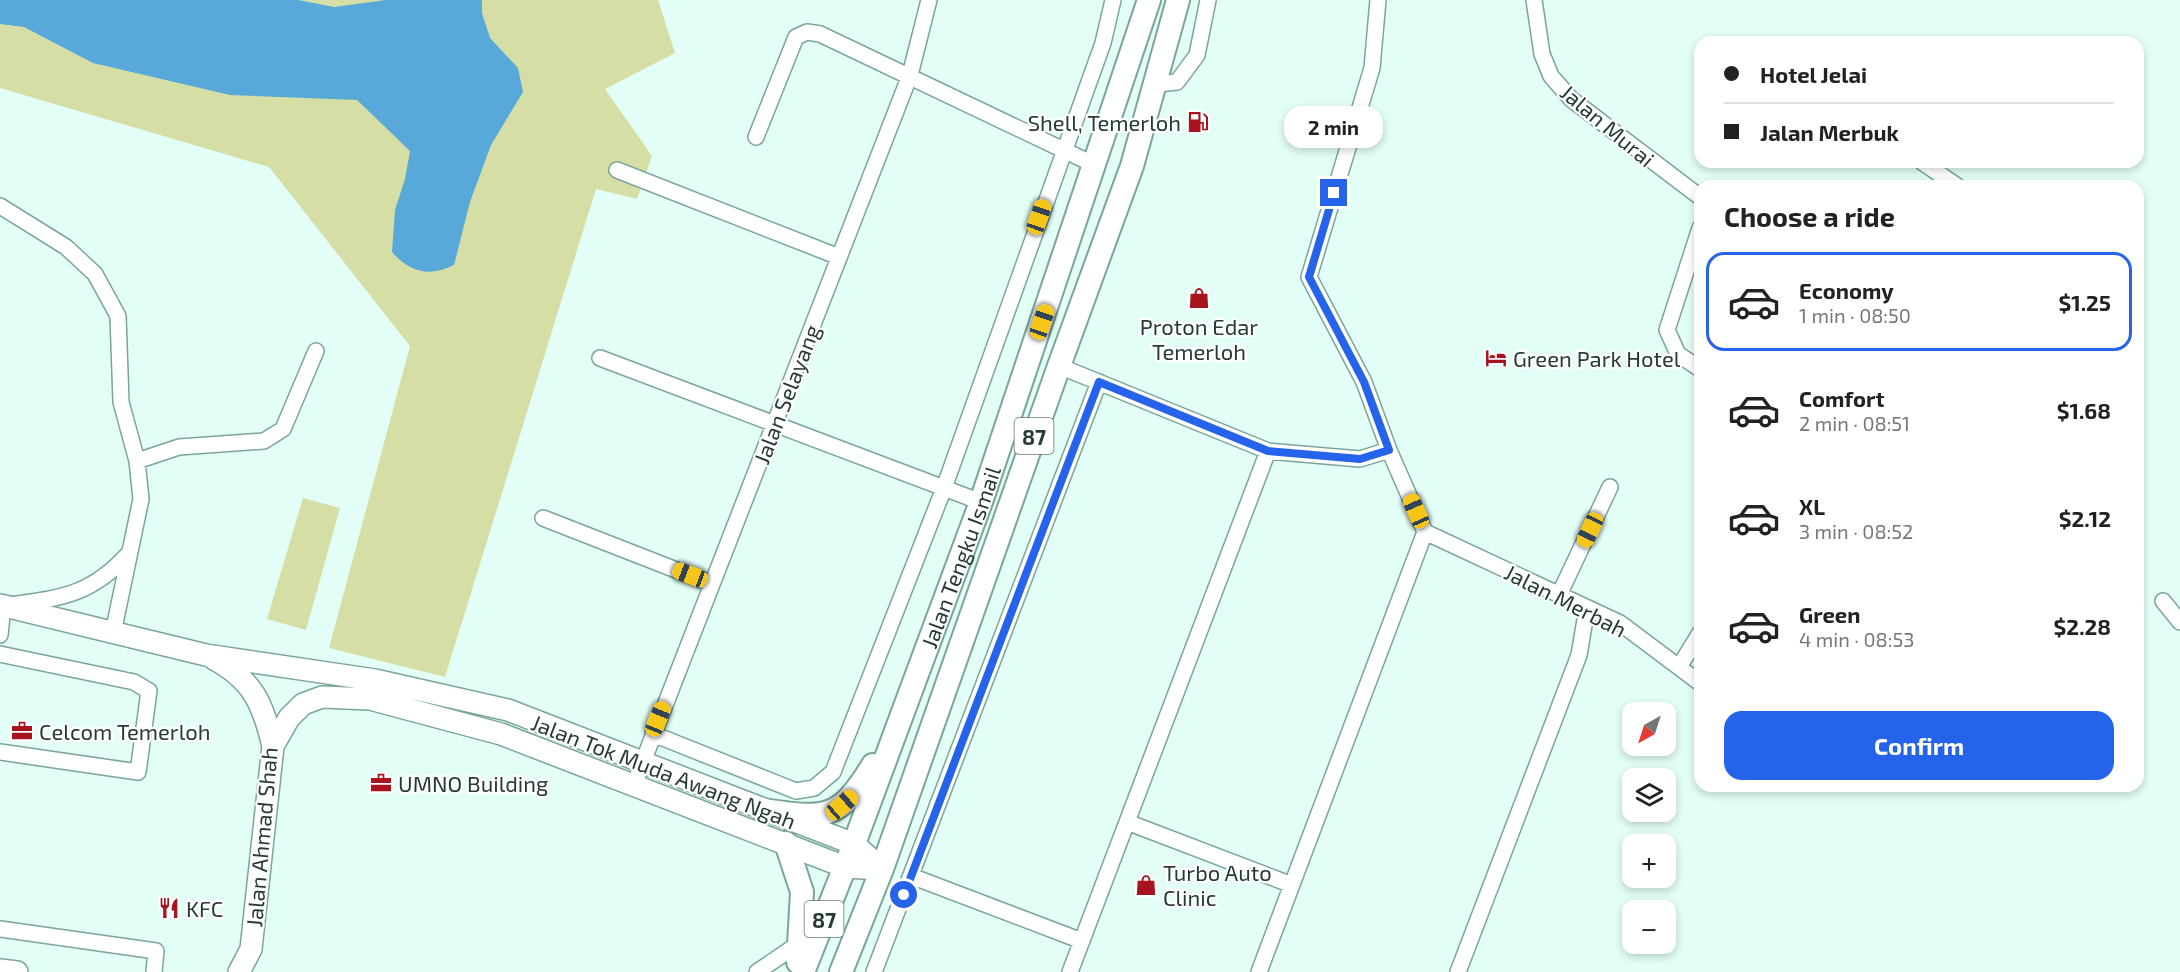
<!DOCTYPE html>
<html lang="en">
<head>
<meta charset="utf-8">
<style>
	body { margin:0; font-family:"Exo 2",sans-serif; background:#f2f2f2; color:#222; height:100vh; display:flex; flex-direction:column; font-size:22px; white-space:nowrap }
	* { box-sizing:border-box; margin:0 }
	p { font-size:20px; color:#767676 }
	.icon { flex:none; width:33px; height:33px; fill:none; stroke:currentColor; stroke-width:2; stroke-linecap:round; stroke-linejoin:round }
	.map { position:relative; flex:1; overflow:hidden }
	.details { position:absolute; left:1694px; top:180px; width:450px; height:612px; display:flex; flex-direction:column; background:#fff; border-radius:18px; box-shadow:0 3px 9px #0003 }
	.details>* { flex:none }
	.guide { position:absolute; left:1694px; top:36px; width:450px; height:132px; border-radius:18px; box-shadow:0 3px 9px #0003; display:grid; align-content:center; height:132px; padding:0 30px; background:#fff }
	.needle { width:39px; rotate:219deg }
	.controls { position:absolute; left:1622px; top:702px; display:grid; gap:12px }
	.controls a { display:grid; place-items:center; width:54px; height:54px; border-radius:12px; background:#fff; box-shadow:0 3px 9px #0003; font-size:30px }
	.end { position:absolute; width:27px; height:27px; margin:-14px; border:8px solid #2563eb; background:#fff; box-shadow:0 0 0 3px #fff }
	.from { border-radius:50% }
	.bubble { position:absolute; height:42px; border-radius:18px; background:#fff; box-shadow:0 3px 9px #0003; font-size:20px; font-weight:700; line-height:42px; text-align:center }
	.car { position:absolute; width:18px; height:36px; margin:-18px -9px; border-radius:8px; box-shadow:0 0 4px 2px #0007; background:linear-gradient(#f5c518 24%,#345 0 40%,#f5c518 0 76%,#345 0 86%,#f5c518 0) }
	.guide b { display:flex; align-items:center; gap:21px; height:57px; font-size:22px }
	.guide b+b { border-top:2px solid #e0e0e0 }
	.guide i { width:15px; height:15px; background:#222 }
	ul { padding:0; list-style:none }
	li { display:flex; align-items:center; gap:18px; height:99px; margin:0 12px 9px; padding:0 18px; border:3px solid transparent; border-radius:18px }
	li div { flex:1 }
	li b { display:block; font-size:22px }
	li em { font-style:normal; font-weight:700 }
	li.on { border-color:#2563eb }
	li>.icon { width:54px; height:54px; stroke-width:1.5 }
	h2 { padding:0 30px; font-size:27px; line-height:72px }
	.action { display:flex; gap:12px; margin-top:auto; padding:12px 30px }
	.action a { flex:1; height:69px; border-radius:18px; background:#2563eb; color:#fff; font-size:24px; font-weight:700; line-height:69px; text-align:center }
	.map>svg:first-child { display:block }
	.green { fill:#d5dfa5 }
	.water { fill:#58a8d9 }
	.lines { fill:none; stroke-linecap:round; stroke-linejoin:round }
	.street-casing { stroke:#7aa59a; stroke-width:18 }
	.secondary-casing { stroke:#7aa59a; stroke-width:24 }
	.primary-casing { stroke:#7aa59a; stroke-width:26 }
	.street { stroke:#fff; stroke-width:15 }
	.secondary { stroke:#fff; stroke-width:21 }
	.primary { stroke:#fff; stroke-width:22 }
	.route { stroke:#2563eb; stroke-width:8 }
	.labels { text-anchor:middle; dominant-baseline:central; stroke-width:4.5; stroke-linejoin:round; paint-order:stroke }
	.shield { fill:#fff; stroke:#687572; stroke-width:1.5 }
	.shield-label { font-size:21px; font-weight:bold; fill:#283a36 }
	.poi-label { font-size:22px; fill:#283a36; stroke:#fff; text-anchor:start }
	.street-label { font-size:22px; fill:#283a36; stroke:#fff }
</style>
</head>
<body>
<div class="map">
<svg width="2180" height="972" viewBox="0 0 2180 972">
	<rect width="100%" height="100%" fill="#e3fef6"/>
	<path class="green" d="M0,0H658L675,53L605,89L652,156L637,199L596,189L445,677L329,648L410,346L269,167L0,88Z
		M303,498L340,508L306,630L267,619Z"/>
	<path class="water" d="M0,0H298L334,7L386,0H482V13L490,38L518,68L523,92L491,145L470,202L454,265C429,277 411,273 392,252L395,210L405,179L410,151L357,100L230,95L93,63L24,27L0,24Z"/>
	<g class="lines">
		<defs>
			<path id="street" d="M1534,0L1542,54L1551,76L1571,99L1700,197
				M1157,84L1177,82L1197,55L1208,0
				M756,137L796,37L807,32L820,34L1095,165
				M1922,162L1957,186
				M617,170L839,257
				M0,206L66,247L95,274L118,316L121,402L137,461L141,499L113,633
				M1700,228L1667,330L1678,354L1700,369
				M600,358L981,502
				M1059,366L1268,451L1360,459L1389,450
				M137,461L179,447L264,441L283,429L316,351
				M543,518L712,584
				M1425,532L1620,623L1700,683
				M1559,595L1610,487
				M2163,601L2180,622
				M0,635L3,606C59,598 90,597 129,553
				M0,654L134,682L149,691L138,772L0,752
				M1679,667L1700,633
				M653,734L796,791L814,788L833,772L944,488L1103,43L1113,0
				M634,785L910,75L929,0
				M1127,822L1292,885
				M911,876L1082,941
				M0,929L156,951L154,972
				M757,972L801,942
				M874,972L1099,382
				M1070,972L1268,451
				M1259,972L1425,532L1389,450L1364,382L1309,277L1372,68L1378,0
				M1458,972L1579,655L1587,608"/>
			<path id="secondary" d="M0,605L206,655L375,680L508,710L854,844L882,869
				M214,659C253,680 263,704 273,746L251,949L239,972
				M273,746L289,718L303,704L322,697L370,699L501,734L845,867L882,869
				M0,970L17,972"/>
			<g id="primary">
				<path d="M763,810C825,819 839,821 873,765"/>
				<path d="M786,843L802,892L798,962"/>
				<path id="s1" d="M803,972L854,844L981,502L1149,0"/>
				<path d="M841,972L882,869L1059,366L1132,166L1178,0"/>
			</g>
		</defs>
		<use href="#street" class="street-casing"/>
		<use href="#secondary" class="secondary-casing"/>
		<use href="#primary" class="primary-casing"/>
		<use href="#street" class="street"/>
		<use href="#secondary" class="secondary"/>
		<use href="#primary" class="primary"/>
	</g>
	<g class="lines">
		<path class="route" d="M904,895L1099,382L1268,451L1360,459L1389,450L1364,382L1309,277L1334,193"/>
	</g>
	<defs>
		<symbol id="fuel-bare" viewBox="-9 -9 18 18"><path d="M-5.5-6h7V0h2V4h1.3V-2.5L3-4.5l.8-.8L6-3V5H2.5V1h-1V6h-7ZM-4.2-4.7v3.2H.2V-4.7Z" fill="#a9131e" stroke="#fff" stroke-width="2.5" paint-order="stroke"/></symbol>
		<symbol id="shop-bare" viewBox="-9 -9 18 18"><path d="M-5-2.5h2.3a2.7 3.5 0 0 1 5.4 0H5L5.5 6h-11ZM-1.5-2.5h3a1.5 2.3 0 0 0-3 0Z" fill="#a9131e" stroke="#fff" stroke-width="2.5" paint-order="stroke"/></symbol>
		<symbol id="hotel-bare" viewBox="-9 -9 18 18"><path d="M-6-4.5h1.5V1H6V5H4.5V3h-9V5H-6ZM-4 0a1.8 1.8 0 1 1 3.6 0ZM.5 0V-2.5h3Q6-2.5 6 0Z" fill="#a9131e" stroke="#fff" stroke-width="2.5" paint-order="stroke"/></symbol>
		<symbol id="office-bare" viewBox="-9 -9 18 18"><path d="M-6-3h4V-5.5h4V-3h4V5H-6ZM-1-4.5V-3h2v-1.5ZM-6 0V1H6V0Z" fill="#a9131e" stroke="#fff" stroke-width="2.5" paint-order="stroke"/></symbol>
		<symbol id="restaurant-bare" viewBox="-9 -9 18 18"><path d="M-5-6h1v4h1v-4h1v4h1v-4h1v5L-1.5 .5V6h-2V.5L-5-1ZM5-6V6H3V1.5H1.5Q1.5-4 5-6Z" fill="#a9131e" stroke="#fff" stroke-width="2.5" paint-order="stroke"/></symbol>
	</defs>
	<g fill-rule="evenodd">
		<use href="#fuel-bare" x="1183" y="107" width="30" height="30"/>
		<use href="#shop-bare" x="1184" y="283" width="30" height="30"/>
		<use href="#hotel-bare" x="1481" y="343" width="30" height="30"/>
		<use href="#office-bare" x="7" y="716" width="30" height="30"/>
		<use href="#office-bare" x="366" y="768" width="30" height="30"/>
		<use href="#shop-bare" x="1131" y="870" width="30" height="30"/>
		<use href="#restaurant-bare" x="154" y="893" width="30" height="30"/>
	</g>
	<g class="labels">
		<g class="shield">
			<rect x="1014.5" y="418" width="39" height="36" rx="4.5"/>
			<rect x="804.5" y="901" width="39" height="36" rx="4.5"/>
		</g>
		<g class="shield-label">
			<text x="1034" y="436">87</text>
			<text x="824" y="919">87</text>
		</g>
		<g class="poi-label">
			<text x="1181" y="122" text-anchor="end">Shell, Temerloh</text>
			<text x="1199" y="326" text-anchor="middle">Proton Edar<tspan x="1199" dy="25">Temerloh</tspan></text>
			<text x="1513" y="358">Green Park Hotel</text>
			<text x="39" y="731">Celcom Temerloh</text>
			<text x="398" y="783">UMNO Building</text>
			<text x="1163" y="872">Turbo Auto<tspan x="1163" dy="25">Clinic</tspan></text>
			<text x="186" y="908">KFC</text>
		</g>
		<g class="street-label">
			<text transform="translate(1608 125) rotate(40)">Jalan Murai</text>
			<text transform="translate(786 394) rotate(-69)">Jalan Selayang</text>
			<text stroke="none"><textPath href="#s1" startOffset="444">Jalan Tengku Ismail</textPath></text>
			<text transform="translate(1566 600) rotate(27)">Jalan Merbah</text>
			<text transform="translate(664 771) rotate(21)">Jalan Tok Muda Awang Ngah</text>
			<text transform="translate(261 837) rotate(-85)">Jalan Ahmad Shah</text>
		</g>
	</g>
</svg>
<div class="controls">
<a><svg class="needle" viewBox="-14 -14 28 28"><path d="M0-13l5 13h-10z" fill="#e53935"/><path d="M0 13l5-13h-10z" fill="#767676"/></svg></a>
<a><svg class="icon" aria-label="layers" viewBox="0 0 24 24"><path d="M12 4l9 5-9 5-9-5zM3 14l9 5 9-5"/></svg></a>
<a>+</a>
<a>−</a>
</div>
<i class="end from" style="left:904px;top:895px"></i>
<i class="end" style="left:1334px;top:193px"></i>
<div class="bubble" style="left:1284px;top:106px;width:99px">2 min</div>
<i class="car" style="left:1039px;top:217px;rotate:19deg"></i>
<i class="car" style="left:1042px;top:322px;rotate:19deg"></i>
<i class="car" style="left:1416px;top:511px;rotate:336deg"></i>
<i class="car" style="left:1590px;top:530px;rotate:205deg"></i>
<i class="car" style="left:690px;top:575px;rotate:291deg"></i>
<i class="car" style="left:658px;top:719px;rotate:22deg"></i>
<i class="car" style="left:842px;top:805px;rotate:49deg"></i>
<div class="guide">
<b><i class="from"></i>Hotel Jelai</b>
<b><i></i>Jalan Merbuk</b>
</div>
<section class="details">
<h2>Choose a ride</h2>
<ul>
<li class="on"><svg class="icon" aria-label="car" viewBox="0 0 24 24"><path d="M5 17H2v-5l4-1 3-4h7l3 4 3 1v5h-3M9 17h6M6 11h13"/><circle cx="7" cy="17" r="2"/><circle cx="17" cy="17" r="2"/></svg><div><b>Economy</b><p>1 min · 08:50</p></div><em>$1.25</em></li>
<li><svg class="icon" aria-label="car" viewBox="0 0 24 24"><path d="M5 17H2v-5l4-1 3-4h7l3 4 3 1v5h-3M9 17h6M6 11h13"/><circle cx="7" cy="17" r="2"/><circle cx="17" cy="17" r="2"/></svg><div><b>Comfort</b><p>2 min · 08:51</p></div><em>$1.68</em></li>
<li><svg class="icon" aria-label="car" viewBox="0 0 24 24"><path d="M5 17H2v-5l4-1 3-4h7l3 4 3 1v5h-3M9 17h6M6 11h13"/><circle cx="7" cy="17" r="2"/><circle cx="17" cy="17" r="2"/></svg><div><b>XL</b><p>3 min · 08:52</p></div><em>$2.12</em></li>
<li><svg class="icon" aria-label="car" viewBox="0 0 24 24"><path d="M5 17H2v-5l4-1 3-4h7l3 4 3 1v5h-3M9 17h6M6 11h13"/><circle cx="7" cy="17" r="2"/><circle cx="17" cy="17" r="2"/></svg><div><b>Green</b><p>4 min · 08:53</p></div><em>$2.28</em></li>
</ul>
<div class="action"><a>Confirm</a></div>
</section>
</div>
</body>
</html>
